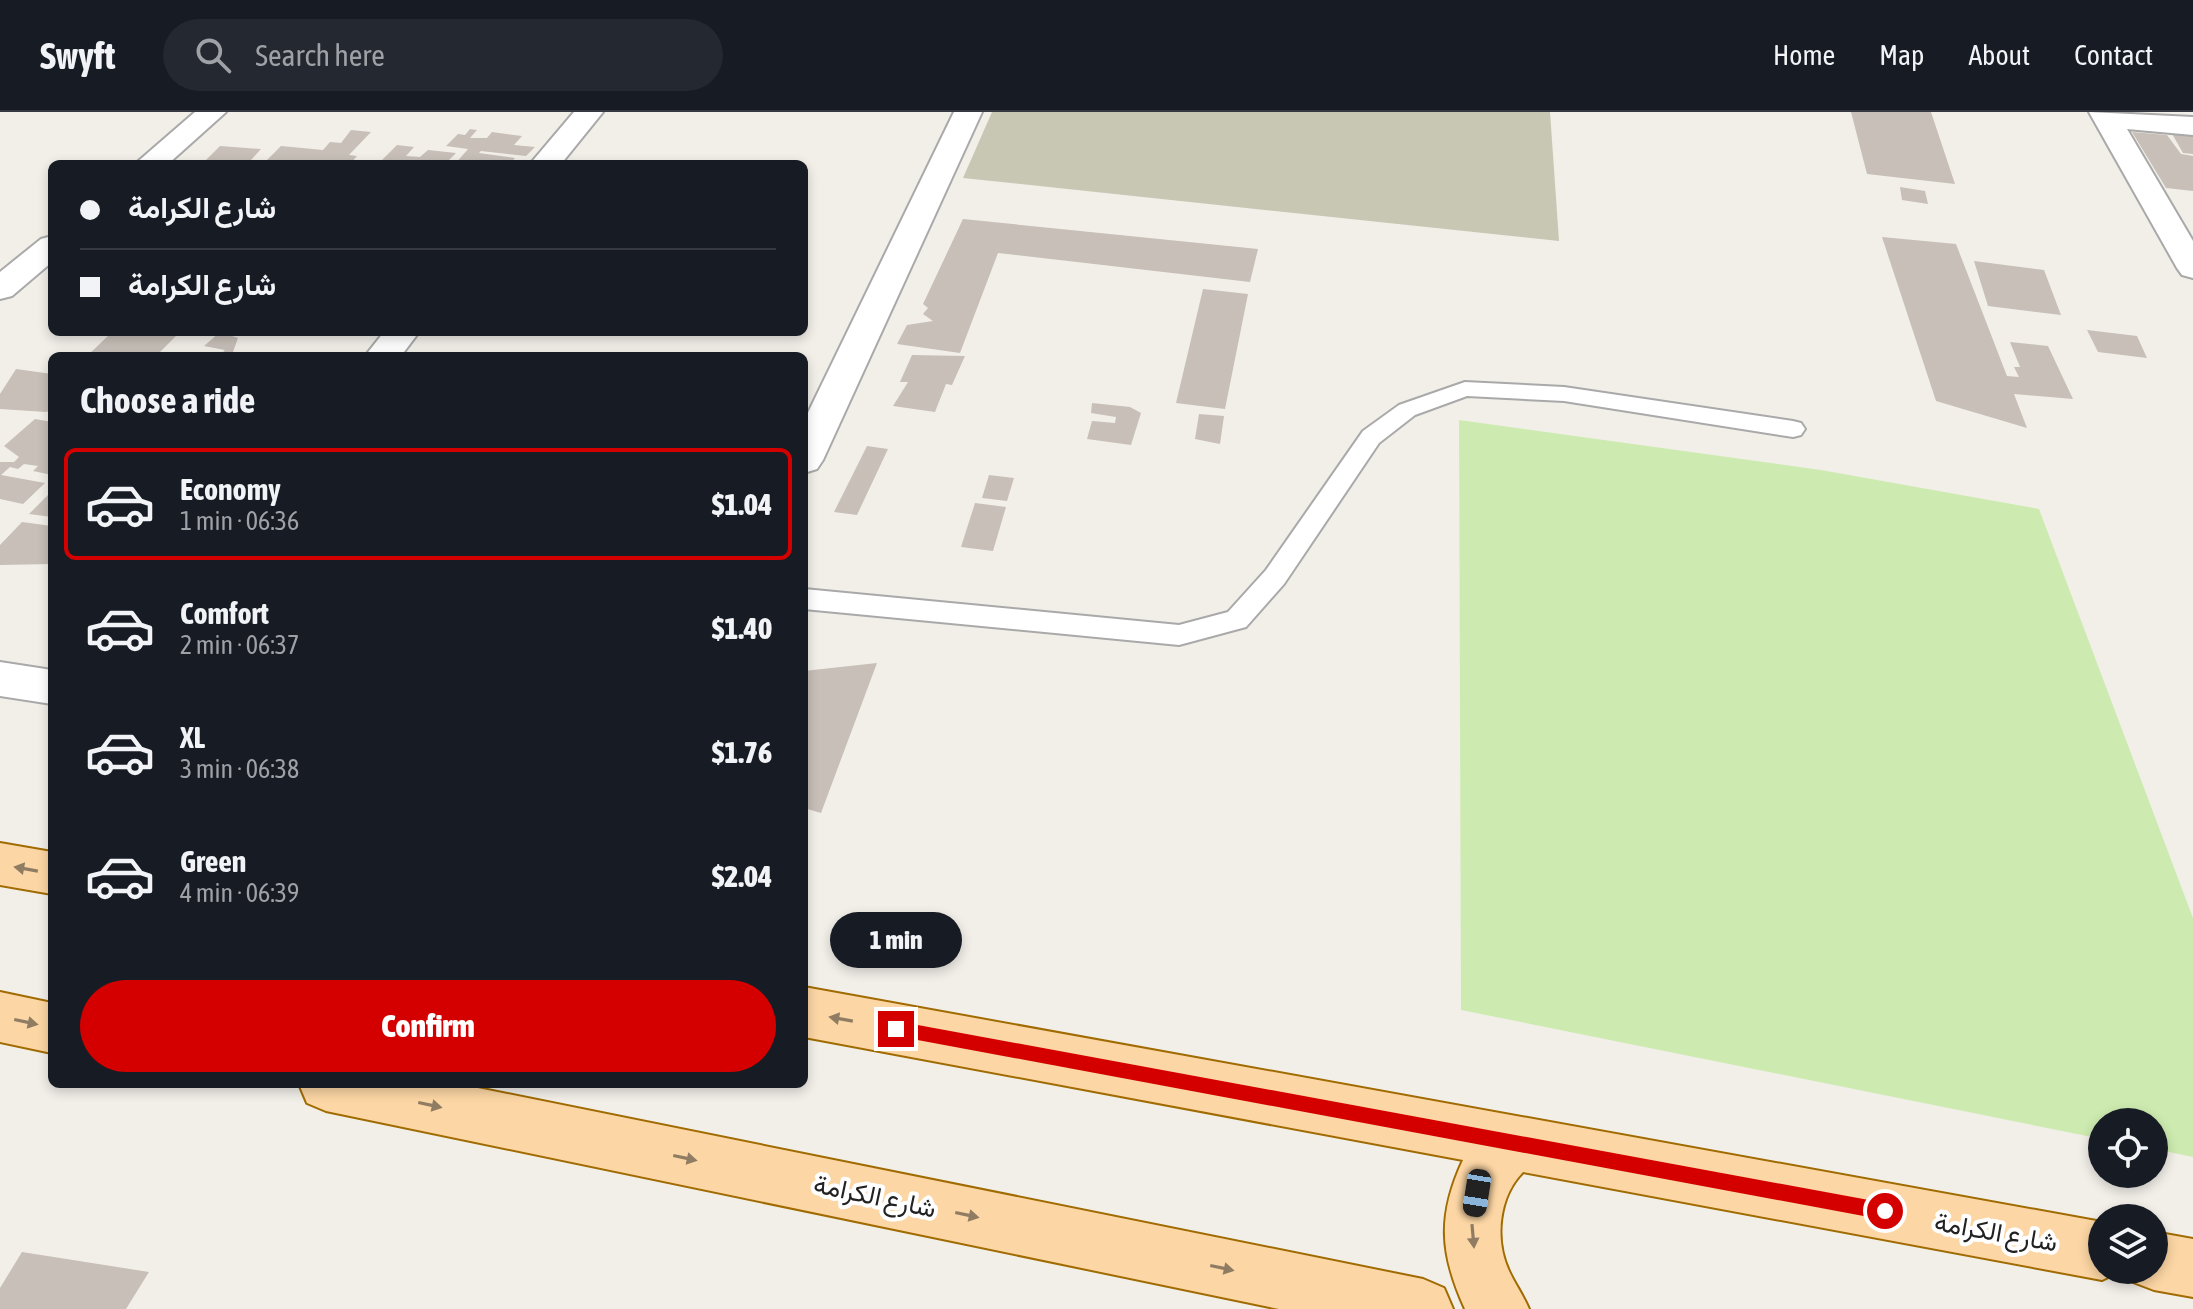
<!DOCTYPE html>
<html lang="en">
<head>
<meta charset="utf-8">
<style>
	body { margin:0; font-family:"Asap Condensed",Vazirmatn,sans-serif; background:#242831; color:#f1f3f6; height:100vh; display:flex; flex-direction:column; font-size:30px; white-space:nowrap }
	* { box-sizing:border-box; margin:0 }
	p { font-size:26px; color:#9ea1a6 }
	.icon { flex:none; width:44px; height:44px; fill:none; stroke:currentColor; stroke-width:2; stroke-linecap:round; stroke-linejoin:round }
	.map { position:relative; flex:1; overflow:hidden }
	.drawer { position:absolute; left:48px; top:240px; width:760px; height:736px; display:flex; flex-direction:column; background:#171b24; border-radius:12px; box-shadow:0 4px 12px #0003 }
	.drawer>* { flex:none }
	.guide { position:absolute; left:48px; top:48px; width:760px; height:176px; border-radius:12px; box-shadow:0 4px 12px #0003; display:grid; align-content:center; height:176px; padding:0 32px; background:#171b24 }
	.fabs { position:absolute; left:2088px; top:996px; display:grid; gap:16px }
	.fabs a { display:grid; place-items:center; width:80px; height:80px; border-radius:50%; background:#171b24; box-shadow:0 4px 12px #0003; font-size:40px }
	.end { position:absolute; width:36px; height:36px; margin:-18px; border:10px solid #d40000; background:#fff; box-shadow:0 0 0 4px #fff }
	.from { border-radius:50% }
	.bubble { position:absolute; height:56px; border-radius:28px; background:#171b24; box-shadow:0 4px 12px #0003; font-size:26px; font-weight:800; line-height:56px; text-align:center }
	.car { position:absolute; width:24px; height:48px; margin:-24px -12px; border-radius:10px; box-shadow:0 0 6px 2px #0007; background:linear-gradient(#222 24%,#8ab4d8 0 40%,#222 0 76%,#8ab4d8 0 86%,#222 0) }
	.guide b { display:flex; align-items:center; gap:28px; height:76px; font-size:30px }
	.guide b+b { border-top:2px solid #363941 }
	.guide i { width:20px; height:20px; background:#f1f3f6 }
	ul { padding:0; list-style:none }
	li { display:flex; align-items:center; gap:24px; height:112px; margin:0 16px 12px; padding:0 16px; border:4px solid transparent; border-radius:12px }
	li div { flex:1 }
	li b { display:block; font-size:30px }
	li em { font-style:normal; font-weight:800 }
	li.current { border-color:#d40000 }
	li>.icon { width:72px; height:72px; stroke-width:1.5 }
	h2 { padding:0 32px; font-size:36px; line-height:96px }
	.action { display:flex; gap:16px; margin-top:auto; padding:16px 32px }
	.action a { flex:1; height:92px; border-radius:48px; background:#d40000; color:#fff; font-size:32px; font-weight:800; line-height:92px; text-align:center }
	header { display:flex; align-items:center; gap:48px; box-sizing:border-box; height:112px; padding:0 40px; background:#171b24; border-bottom:2px solid #363941 }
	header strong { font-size:38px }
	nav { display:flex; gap:44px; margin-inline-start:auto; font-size:28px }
	.search { width:560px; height:72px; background:#242831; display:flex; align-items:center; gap:20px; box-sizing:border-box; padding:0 28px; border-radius:44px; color:#9ea1a6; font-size:30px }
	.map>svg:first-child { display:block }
	.construction { fill:#c7c7b4 }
	.grass { fill:#cdebb0 }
	.building { fill:#c7bfb8 }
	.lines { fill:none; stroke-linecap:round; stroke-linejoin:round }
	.lane-casing { stroke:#a9a9a9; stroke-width:4 }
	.street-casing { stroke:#a9a9a9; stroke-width:4 }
	.primary-casing { stroke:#a06b00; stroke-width:4 }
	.lane { fill:#fff; fill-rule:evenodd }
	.street { fill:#fff; fill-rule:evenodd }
	.primary { fill:#fcd6a4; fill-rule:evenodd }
	.oneway { fill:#8f7c63 }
	.route { fill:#d40000 }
	.labels { text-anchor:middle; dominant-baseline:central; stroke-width:8; stroke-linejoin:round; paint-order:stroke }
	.near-street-label { font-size:26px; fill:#222; stroke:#fff }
</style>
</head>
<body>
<header>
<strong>Swyft</strong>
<div class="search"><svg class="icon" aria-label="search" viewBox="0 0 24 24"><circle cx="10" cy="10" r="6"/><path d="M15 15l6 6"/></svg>Search here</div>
<nav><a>Home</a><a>Map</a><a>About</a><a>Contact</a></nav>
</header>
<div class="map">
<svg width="2193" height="1197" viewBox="0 0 2193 1197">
	<rect width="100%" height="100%" fill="#f2efe9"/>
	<path class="construction" d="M992,0H1550L1559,129L963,66Z"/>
	<path class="grass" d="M1459,308L1821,358L2039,397L2193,806V1045L2154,1037V1010H2102V1027L1461,898Z"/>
	<path class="building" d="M1851,0H1931L1955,72L1867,62Z
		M470,17L477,18L470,26H487L492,20L522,24L514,33L535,35L526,44L481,39L479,41L515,46L510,52H455L468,37L446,34L458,22L465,23Z
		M351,18L371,20L349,43L357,44L350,52L265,50L281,34L323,38L330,30L341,31Z
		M2132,20L2167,23L2181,42L2193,44V79L2166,76Z
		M2171,20L2193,22V42L2183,41Z
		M397,33L414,35L406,44L420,45L428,38L456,41L445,52H378Z
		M220,34L261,37L251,48L260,49L256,52H202Z
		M1900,75L1925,79L1928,92L1902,88Z
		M963,107L1258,137L1250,170L998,141L960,241L897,232L907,213L933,209L923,202L928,196L923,192Z
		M1882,125L1956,132L2007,264L2019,265L2014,255H2020L2010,230L2048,234L2073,287L2014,282L2027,316L1936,289Z
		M1974,149L2044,158L2061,203L1988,194Z
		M1203,177L1248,182L1225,297L1176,291Z
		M2087,218L2137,224L2147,246L2098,240Z
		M101,220H180L156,244H87L109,223Z
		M220,220L238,226L233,240L262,244H219L225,238L204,234Z
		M912,243L965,244L952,273L946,272L935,300L893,294L908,270H900Z
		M16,257L52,262V298L46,300L0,297V282Z
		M1092,291L1130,295L1141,301L1131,333L1087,327L1092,309L1115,311L1116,305L1091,301Z
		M1199,302L1224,304L1220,332L1195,327Z
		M35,307L52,310V363L33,359L38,354L24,352L18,357L10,355L1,363L45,371L23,392L0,387V350H14L19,345L4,334Z
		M867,334L888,337L857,403L834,400Z
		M989,363L1014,366L1007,389L982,386Z
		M52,379V405L29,402Z
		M975,391L1006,395L993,439L961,435Z
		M22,410L52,414V452L0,453V433Z
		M877,551L821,701L804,696V559Z
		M22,1140L149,1160L126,1197H0V1176Z"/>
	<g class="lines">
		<defs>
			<path id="lane" d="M1465,270L1564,275L1793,309L1801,311L1805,317L1801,323L1793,325L1564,289L1467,284L1415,303L1379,331L1284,472L1246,515L1179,533L804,497V477L1179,513L1228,500L1266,458L1363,319L1399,293Z"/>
			<path id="street" d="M195,0H226L168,52H135Z
				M574,0H603L561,52H530Z
				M954,0H982L823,348L817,357L804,361V309Z
				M2089,0L2193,5V23L2127,17L2193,129V166L2182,163L2177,156Z
				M52,124V150L12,184L0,187V160L41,127Z
				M384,220H419L401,244H365Z
				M0,550L52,558V592L0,584Z"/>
			<path id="primary" d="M0,731L52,740V782L0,773Z
				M804,875L2102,1110V1158H2123L2102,1168L1523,1060C1499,1084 1494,1127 1509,1159C1515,1172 1523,1183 1529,1197H1465C1440,1142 1437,1104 1463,1048L804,925Z
				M0,880L52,891V941L0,930Z
				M299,972H458L1423,1167L1444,1176L1453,1197H1279L326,999L307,991Z
				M2154,1120L2193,1127V1185L2154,1178L2133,1170L2128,1158H2154Z"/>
		</defs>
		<use href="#lane" class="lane-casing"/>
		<use href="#street" class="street-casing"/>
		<use href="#primary" class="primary-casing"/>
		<use href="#lane" class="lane"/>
		<use href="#street" class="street"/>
		<use href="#primary" class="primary"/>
	</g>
	<defs><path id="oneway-solid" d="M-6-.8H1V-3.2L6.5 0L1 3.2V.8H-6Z" transform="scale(2)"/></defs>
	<g class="oneway">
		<use href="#oneway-solid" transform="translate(26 757) rotate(-170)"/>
		<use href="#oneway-solid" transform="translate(841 907) rotate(-170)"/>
		<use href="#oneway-solid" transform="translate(26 910) rotate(12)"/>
		<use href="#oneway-solid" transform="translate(430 993) rotate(12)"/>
		<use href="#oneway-solid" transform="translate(685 1046) rotate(12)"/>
		<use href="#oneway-solid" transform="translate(967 1103) rotate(12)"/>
		<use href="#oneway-solid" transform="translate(1473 1124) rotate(85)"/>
		<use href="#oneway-solid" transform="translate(1222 1156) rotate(12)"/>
	</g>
	<path class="route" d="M896,909L1885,1091L1891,1093L1893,1099L1891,1105L1885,1108L896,924L889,917Z"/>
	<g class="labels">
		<g class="near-street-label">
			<text transform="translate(875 1084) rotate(12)">شارع الكرامة</text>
			<text transform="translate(1996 1120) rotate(10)">شارع الكرامة</text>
		</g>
	</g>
</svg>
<div class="fabs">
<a><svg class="icon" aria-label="locate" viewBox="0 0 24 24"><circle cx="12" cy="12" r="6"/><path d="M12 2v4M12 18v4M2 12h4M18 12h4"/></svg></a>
<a><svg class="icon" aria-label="layers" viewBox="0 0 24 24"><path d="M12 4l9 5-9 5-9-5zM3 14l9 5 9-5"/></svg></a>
</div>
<i class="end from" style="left:1885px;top:1099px"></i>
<i class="end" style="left:896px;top:917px"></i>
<div class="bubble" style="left:830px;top:800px;width:132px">1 min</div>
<i class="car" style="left:1477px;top:1081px;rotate:189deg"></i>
<div class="guide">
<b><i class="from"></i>شارع الكرامة</b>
<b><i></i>شارع الكرامة</b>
</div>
<section class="drawer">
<h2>Choose a ride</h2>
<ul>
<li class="current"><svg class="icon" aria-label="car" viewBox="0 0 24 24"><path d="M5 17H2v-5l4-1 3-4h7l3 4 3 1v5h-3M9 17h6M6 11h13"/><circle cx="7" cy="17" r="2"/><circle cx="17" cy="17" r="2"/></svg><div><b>Economy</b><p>1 min · 06:36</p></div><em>$1.04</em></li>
<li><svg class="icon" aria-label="car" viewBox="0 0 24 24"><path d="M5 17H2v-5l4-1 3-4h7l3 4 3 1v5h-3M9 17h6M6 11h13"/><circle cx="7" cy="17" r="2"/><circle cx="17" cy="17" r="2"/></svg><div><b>Comfort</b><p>2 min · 06:37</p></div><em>$1.40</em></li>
<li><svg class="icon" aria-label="car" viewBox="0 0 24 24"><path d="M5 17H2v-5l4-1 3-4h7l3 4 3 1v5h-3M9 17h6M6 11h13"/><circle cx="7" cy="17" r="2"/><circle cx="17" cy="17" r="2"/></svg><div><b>XL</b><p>3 min · 06:38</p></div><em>$1.76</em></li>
<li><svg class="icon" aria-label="car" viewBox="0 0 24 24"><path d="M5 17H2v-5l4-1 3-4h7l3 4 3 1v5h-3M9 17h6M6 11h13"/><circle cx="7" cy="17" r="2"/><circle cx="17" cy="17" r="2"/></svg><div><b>Green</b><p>4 min · 06:39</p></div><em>$2.04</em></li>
</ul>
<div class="action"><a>Confirm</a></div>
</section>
</div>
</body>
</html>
